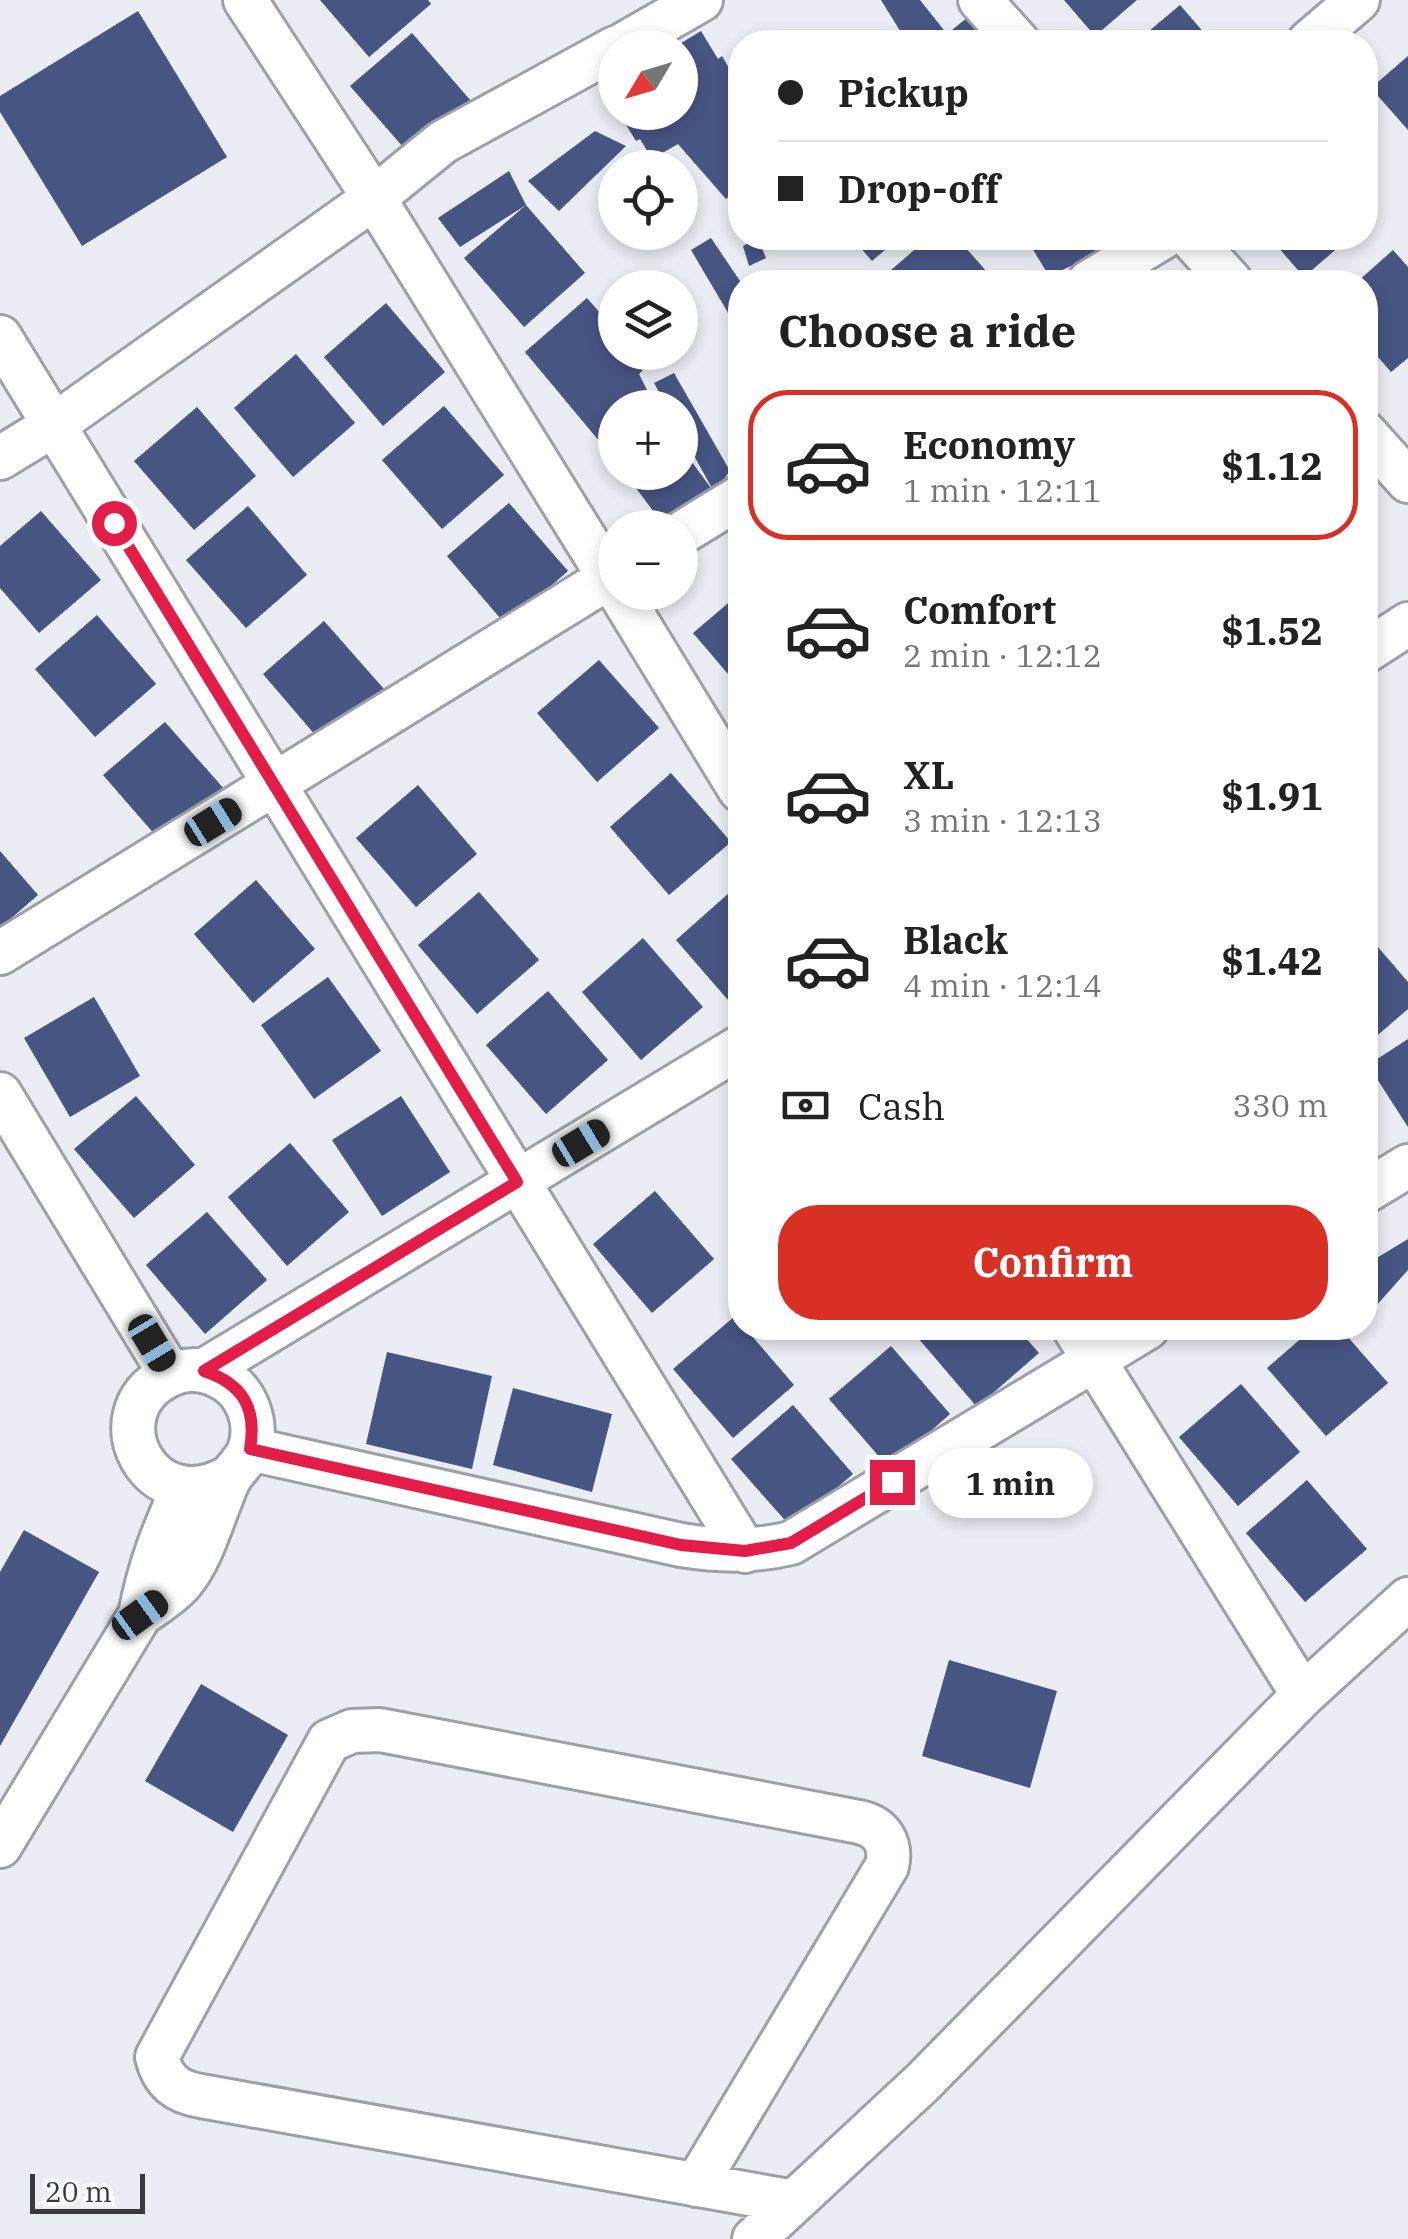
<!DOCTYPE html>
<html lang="en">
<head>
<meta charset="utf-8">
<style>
	body { margin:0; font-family:"IBM Plex Serif",serif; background:#f2f2f2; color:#222; height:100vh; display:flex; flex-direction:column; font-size:38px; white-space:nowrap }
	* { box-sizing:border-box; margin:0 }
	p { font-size:32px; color:#767676 }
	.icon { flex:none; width:55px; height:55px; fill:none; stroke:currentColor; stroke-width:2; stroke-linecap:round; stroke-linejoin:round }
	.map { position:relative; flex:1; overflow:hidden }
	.drawer { position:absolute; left:728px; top:270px; width:650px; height:1070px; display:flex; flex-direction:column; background:#fff; border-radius:40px; box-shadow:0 5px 15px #0003 }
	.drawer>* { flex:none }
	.hud { position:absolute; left:728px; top:30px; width:650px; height:220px; border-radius:40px; box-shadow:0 5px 15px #0003; display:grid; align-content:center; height:220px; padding:0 50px; background:#fff }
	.needle { width:65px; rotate:232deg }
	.tools { position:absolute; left:598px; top:30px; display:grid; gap:20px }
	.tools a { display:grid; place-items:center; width:100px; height:100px; border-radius:50%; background:#fff; box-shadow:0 5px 15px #0003; font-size:50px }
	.scale { position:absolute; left:30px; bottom:25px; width:115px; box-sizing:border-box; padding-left:10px; border:5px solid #39393c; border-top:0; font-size:28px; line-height:35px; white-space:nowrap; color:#39393c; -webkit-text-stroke:8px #f9fafe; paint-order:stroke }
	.end { position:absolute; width:45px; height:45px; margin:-22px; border:12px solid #e11d48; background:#fff; box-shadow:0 0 0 5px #fff }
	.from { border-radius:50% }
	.bubble { position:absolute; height:70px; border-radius:35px; background:#fff; box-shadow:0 5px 15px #0003; font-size:32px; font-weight:700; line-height:70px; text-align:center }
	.car { position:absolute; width:30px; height:60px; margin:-30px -15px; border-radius:12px; box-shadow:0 0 8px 2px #0007; background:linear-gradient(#222 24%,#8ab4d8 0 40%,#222 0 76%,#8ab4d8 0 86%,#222 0) }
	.hud b { display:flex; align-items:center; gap:35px; height:95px; font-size:38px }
	.hud b+b { border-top:2px solid #e0e0e0 }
	.hud i { width:25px; height:25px; background:#222 }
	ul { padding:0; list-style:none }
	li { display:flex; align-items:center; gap:30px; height:150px; margin:0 20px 15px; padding:0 30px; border:5px solid transparent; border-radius:40px }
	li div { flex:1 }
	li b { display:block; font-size:38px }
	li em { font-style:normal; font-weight:700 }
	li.active { border-color:#d93025 }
	li>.icon { width:90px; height:90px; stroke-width:1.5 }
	h2 { padding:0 50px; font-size:45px; line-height:120px }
	.pay { display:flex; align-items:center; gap:25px; height:110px; padding:0 50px; font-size:38px }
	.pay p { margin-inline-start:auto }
	.primary-button { display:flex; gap:20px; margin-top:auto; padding:20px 50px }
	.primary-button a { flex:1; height:115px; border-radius:40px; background:#d93025; color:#fff; font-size:40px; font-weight:700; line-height:115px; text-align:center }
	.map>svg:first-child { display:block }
	.building { fill:#475583 }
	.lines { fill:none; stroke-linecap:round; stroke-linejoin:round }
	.minor-casing { stroke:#9da0a6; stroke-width:48 }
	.minor { stroke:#fff; stroke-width:42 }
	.route { stroke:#e11d48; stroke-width:12 }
</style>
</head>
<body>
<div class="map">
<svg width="1408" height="2239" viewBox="0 0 1408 2239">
	<rect width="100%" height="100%" fill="#eaedf3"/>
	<path class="building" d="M320,0H428L431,4L369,57Z
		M881,0H920L947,34L973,13L996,42H907Z
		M1064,0H1137L1095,36Z
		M1180,5L1212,42H1136Z
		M138,11L227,157L82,246L0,112V96Z
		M701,31L718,59L722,56L737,82L734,84L740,91V188L726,199L678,144L652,159L640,139L636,141L620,115L626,112H680V48H673Z
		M412,33L471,101L410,155L350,86Z
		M1408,56V130L1371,88Z
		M595,131L626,146L559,211L528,181Z
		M509,171L526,205L460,247L438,218Z
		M526,205L585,273L524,327L464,258Z
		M711,238L740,281V333L691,250Z
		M758,238L766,258L749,266L743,246Z
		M852,238H899L872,261Z
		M928,238H957L996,282H888L883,277Z
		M1026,238H1133L1049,276Z
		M1270,238H1349L1304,277Z
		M1393,250L1408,267V358L1391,372L1365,342V282H1357Z
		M587,298L615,330V352H634L646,367L639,374L656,408H615V460L525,352Z
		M386,303L445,372L383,426L324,357Z
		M296,354L355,423L293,477L234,408Z
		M674,373L730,471L714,492L665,527L624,472H680V446L714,492L680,430V408H668L654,383Z
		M444,406L504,475L442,529L382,460Z
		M197,407L256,476L194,530L134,461Z
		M509,503L568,571L506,625L447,556Z
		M248,506L307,575L246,628L186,560Z
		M41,511L101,580L39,633L0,588V546Z
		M740,593V688L693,633Z
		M97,615L156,684L95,737L35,669Z
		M324,621L384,689L322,743L263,674Z
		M599,660L659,728L597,782L537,713Z
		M165,722L225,790L163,844L103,775Z
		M671,773L731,842L669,895L610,827Z
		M418,785L477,854L416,907L356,838Z
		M0,851L38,895L0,928Z
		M256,880L315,949L253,1003L194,934Z
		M737,886L740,889V1004L735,1008L676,940Z
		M479,892L539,960L477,1014L418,945Z
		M1365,932L1408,982V1009L1365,1046Z
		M643,938L703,1007L641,1060L582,992Z
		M328,977L381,1051L314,1099L261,1025Z
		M548,991L608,1060L546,1114L486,1045Z
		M94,997L140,1076L70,1117L24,1038Z
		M1408,1039V1127L1368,1065Z
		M136,1096L195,1165L134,1218L74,1149Z
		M401,1096L450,1172L382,1216L332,1140Z
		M1365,1128L1378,1143L1365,1154Z
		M290,1143L349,1212L287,1266L228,1197Z
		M655,1191L714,1259L652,1313L593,1244Z
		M207,1212L267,1280L205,1334L146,1265Z
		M1408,1239V1270L1367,1316L1365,1314V1265Z
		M735,1316L740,1321V1328H745L794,1385L733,1438L673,1369Z
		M930,1328H1017L1039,1353L977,1407L918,1338Z
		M1313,1328H1340L1388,1383L1326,1436L1267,1368Z
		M891,1346L950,1414L889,1468L829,1399Z
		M387,1352L492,1376L472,1469L366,1444Z
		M1241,1384L1300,1452L1238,1506L1179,1437Z
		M513,1388L612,1414L592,1492L493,1465Z
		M793,1405L853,1474L791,1527L731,1459Z
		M1307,1480L1367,1549L1305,1602L1246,1533Z
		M24,1530L99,1572L0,1746V1572Z
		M949,1660L1057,1691L1030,1788L922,1756Z
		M201,1684L288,1735L233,1832L145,1781Z"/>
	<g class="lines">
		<defs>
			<path id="minor" d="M245,0L374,198L615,587
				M980,0L1018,42
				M1309,42L1358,0
				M617,48L701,0
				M1191,238L1231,282
				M1089,282L1162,238
				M0,337L745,1551
				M1365,433L1408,481
				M0,458L54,425L374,198L443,142L615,48
				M680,534L740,497
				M619,592L740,790
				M1365,652L1408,624
				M0,953L615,574
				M0,1094L170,1374
				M1365,1192L1408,1166
				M1074,1328L1303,1695
				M203,1371L740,1047
				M250,1449L681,1545C719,1551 753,1552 791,1543L1147,1328
				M140,1615C154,1605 171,1595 182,1582C201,1559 210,1526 221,1499C224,1492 226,1484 230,1478C235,1469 243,1463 248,1453C260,1424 247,1389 218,1376C201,1368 182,1368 166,1377C95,1414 150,1524 231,1476
				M0,1846L140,1615C149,1568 163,1531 183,1488
				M696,2185L887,1866C892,1844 882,1827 859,1822L380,1730L352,1731L329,1741L157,2057C163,2081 176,2092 201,2096L794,2202
				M754,2239L923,2082L1303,1695L1408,1599"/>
		</defs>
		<use href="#minor" class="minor-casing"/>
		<use href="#minor" class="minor"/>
	</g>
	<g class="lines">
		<path class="route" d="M114,523L517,1182L204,1371C243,1384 257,1408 250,1449L681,1545L745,1551L791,1543L892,1482"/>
	</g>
</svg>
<div class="tools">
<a><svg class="needle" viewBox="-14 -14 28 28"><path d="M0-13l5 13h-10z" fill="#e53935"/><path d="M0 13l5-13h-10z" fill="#767676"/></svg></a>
<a><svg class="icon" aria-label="locate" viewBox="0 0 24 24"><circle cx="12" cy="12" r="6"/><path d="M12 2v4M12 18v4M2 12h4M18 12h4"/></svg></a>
<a><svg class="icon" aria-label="layers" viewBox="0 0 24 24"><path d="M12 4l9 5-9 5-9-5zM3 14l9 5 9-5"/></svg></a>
<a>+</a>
<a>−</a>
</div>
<div class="scale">20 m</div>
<i class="end from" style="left:114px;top:523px"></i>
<i class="end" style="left:892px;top:1482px"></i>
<div class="bubble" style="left:928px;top:1448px;width:165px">1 min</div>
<i class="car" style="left:213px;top:822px;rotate:58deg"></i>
<i class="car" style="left:581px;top:1143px;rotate:59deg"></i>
<i class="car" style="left:152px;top:1343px;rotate:149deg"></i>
<i class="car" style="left:140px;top:1615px;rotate:54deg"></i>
<div class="hud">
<b><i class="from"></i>Pickup</b>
<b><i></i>Drop-off</b>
</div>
<section class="drawer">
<h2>Choose a ride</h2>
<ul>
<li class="active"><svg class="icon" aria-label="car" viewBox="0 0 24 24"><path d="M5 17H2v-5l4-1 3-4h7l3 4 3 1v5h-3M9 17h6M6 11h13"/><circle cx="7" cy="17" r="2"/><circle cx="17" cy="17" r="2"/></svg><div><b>Economy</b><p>1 min · 12:11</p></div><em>$1.12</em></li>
<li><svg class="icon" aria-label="car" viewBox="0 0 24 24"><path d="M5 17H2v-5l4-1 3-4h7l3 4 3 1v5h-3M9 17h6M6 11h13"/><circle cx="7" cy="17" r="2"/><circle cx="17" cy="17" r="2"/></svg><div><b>Comfort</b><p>2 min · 12:12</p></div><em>$1.52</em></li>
<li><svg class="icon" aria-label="car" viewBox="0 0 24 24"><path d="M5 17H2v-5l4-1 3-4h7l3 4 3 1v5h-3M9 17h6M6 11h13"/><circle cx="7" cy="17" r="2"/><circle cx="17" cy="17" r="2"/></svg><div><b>XL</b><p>3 min · 12:13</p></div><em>$1.91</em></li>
<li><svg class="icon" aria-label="car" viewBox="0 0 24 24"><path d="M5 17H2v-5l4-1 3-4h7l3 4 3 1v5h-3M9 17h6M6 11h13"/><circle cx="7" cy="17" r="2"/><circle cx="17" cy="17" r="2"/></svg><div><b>Black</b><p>4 min · 12:14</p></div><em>$1.42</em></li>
</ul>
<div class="pay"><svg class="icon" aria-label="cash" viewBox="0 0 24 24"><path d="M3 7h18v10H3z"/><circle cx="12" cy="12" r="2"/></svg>Cash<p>330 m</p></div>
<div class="primary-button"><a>Confirm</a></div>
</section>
</div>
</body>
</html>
